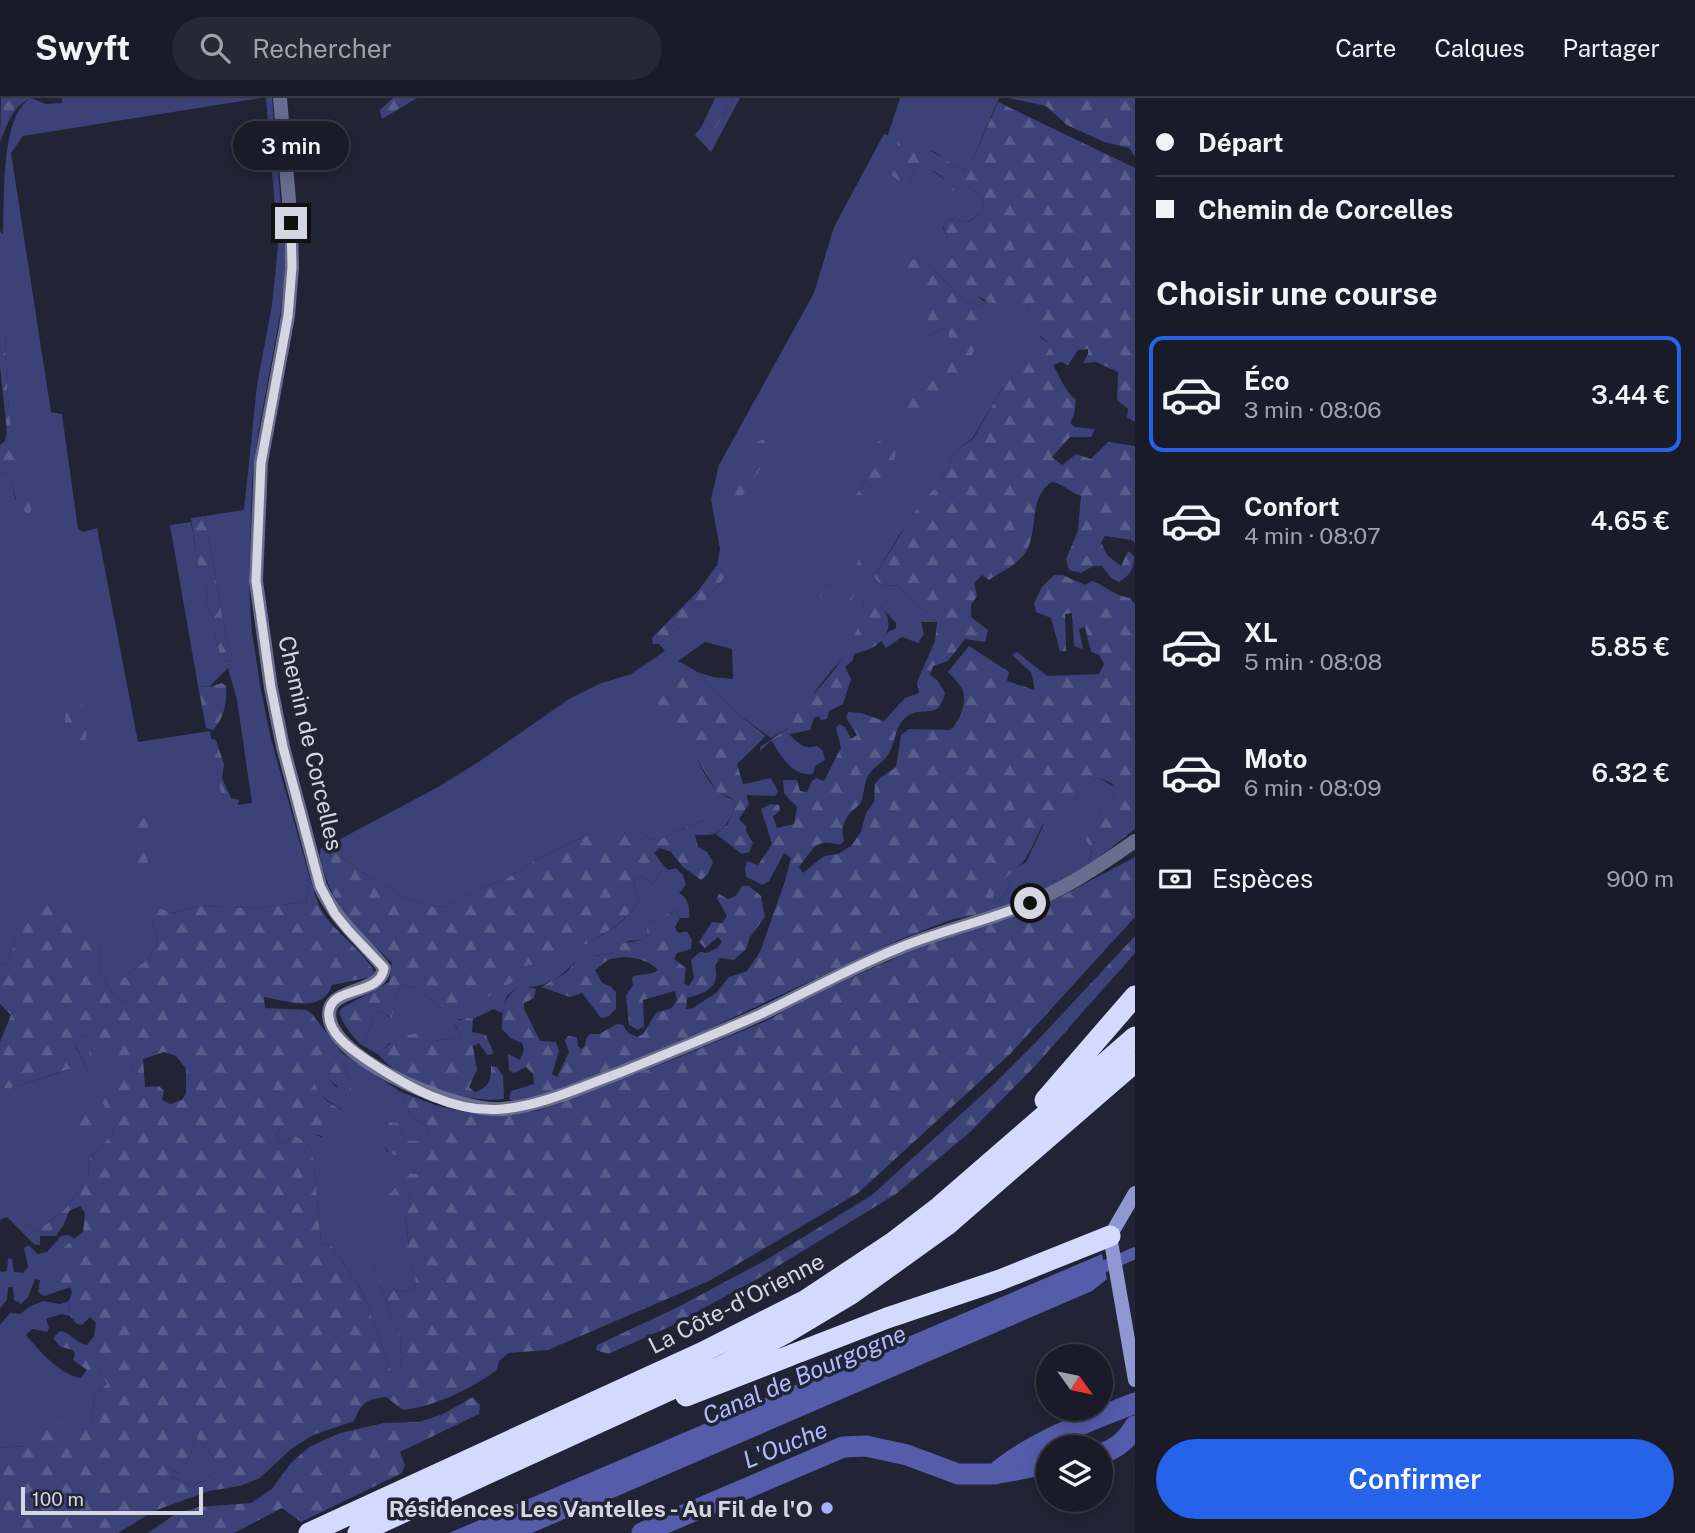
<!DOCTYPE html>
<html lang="fr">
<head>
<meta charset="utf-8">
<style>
	body { margin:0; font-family:"Public Sans",sans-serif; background:#262834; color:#f1f3f6; height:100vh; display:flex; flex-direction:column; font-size:26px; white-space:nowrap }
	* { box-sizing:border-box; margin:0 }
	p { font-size:23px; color:#9fa1a8 }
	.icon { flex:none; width:38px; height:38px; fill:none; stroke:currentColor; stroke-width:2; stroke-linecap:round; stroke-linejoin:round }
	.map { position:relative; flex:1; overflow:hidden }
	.details { display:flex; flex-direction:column; background:#191b28; width:560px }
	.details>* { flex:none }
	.hud { display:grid; align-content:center; height:154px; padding:0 21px; background:#191b28 }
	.needle { width:46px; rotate:123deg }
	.buttons { position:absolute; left:1036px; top:1246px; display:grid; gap:14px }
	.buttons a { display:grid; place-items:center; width:77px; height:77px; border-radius:50%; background:#191b28; box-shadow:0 4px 18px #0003,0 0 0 2px #373945; font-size:35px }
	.scale { position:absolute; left:21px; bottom:18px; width:182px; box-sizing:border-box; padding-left:7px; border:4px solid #d4d7e2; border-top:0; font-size:19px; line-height:24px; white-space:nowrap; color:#d4d7e2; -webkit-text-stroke:5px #212435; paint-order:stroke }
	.end { position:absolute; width:32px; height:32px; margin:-16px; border:9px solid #d4d7e2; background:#111; box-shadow:0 0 0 4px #111 }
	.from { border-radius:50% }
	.bubble { position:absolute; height:49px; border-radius:24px; background:#191b28; box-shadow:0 4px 18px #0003,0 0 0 2px #373945; font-size:23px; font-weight:600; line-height:49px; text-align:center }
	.hud b { display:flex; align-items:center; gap:24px; height:66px; font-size:26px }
	.hud b+b { border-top:2px solid #373945 }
	.hud i { width:18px; height:18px; background:#f1f3f6 }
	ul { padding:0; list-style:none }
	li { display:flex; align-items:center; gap:21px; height:116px; margin:0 14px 10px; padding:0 7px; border:4px solid transparent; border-radius:14px }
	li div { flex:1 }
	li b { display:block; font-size:26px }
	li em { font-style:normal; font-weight:600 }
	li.active { border-color:#2563eb }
	li>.icon { width:63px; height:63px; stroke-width:1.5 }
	h2 { padding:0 21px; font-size:32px; line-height:84px }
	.pay { display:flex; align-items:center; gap:18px; height:77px; padding:0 21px; font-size:26px }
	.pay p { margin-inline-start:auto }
	.cta { display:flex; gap:14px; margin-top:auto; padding:14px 21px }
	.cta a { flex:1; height:80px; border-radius:42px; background:#2563eb; color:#fff; font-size:28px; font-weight:600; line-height:80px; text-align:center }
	header { display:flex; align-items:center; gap:42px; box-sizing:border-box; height:98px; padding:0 35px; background:#191b28; border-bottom:2px solid #373945 }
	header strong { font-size:33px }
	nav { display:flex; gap:38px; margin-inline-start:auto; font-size:24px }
	.search { width:490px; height:63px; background:#262834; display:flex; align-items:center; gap:18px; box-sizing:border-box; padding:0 24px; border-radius:38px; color:#9fa1a8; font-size:26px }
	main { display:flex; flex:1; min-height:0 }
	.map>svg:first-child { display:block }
	.grass { fill:#3c4177; fill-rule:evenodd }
	.forest { fill:url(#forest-firs); fill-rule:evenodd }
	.water { fill:#555caa }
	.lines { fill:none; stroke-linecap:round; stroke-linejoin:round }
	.canal { stroke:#555caa; stroke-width:12 }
	.river { stroke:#555caa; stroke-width:21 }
	.minor { stroke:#696e91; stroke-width:14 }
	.secondary { stroke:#8f98d0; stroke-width:14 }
	.motorway { stroke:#d3dafd; stroke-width:21 }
	.route { stroke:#d4d7e2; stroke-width:9 }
	.poi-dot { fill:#a6b1fc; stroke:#212435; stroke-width:2.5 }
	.labels { text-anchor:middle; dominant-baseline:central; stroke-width:7; stroke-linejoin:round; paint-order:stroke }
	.street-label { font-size:23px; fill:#d4d7e2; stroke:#212435 }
	.poi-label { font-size:23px; font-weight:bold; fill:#d4d7e2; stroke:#212435; text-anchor:end }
	.water-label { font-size:24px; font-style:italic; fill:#b2bcfc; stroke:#212435 }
</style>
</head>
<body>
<header>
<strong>Swyft</strong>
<div class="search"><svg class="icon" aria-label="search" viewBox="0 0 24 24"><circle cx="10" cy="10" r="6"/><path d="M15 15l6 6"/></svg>Rechercher</div>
<nav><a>Carte</a><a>Calques</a><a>Partager</a></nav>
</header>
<main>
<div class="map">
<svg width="1135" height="1435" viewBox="0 0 1135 1435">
	<defs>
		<pattern id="forest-firs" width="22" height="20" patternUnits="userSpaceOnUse" patternTransform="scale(1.75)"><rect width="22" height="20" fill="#3c4177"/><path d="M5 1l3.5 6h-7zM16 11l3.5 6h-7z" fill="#575c8a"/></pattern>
	</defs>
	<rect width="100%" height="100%" fill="#212435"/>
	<path class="grass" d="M31,0L46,6L62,5V0H260L23,38L11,55L51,314L62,316L78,431L83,434L97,430L138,644L210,633L221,696L230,708L252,705L237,602L228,570L209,589L198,588L170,427L191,424L198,468H203L204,484L208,494L206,507L214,522V530L221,563L229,564L233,560L227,544L205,418L244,412L257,287L272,207L278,147L266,0H272L286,169L281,212L258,336L252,383L249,486L252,535L261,592L271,641L309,777L306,804L256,810L199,808L173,815L162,812L152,824L158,842L148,861L123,880L127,900L125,904L115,899L99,874L101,849L17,838L9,861L4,867L0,864V373L12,380L15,401L32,407C8,353 6,288 5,229L0,225V133L3,136C5,98 0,18 31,0Z
		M733,0H740L711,54L695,37L702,28L706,35L712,36Z
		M900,0H999L973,61L963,74L935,54L897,45L909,84L915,69L925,68L950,85L968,88L983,100L982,114L968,124L949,121L943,129L947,138L939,159L983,203L1026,208L1036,221L1040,239L1051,247L1044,259L1035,263L1003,289L972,341L956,352L941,383L900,436L874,479L880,487L898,488L937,524H921L924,536L918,545L902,539L886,550L881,543L888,534L896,530V525L880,508L864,504L861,524L849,552L819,588L790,629L771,640L738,616L697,574L713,579L733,581L732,551L705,544L678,563L689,569L674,587C684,623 691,660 715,691C720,697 731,699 737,706C731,719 725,734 710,737L703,722L658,742L650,741L637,730L590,736L537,761L503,783L493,785L444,809L430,808L406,800L364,776L340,758L331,746L438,689L477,665L569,601L599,586L631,576L665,553L659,546L696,514L726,478L717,467L720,451L711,401L719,367L814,195L834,129L884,36L888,37ZM917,160L923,162L964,202L981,208L948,246L949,236L947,229L925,239L929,218V200L924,195L910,190ZM874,367L854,421L843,414L857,397ZM860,460L856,490L851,500L822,490L853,481Z
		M788,635C798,645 803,652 817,648L823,653L825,662L815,668L813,676C793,679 780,658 772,643Z
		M771,680L778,693L775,698L745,697L742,688L744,686Z
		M1099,680L1115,689L1112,699L1098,715V727L1088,768L1033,791L1026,792L1025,786L1011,785L1000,803L993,799L996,790L1011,773L1026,764L1044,726L1053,725L1092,683Z
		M664,768L668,772L676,770L683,777L686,787L679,795C689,800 690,811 689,820H680L675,813L654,821L647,826V834L643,842L628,843L616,855L578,860C562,880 543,892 519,888L507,898L502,915L494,911L473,921H459L455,927L461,939L428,944L389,945L379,957L360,946L365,942L375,916L382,913L390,920C397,909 393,897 401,887L417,890L443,911C467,899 494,879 519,870C558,856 616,842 639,803L634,791L635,782L643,778L653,786Z
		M81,937L86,938L104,959H123L133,968L129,976L117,970L107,1016L116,1024L112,1036L90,1060L88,1080L66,1110L37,1134L26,1127L20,1132L7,1119L0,1122V988L8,991L71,971L76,980L89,975L76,948Z
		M342,955L401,994L412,1020L428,1029L427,1035L416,1043L404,1042L401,1031L380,1040L387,1054H414L423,1069L419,1076L409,1075L398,1109L403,1094L410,1097L412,1107L405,1117L409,1147L398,1150C411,1165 417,1170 415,1190L404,1194L395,1192L383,1169L373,1168L400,1240L402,1275H392L362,1193L332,1148L321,1145L313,1054L305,1043L295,1038L281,1045L276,1037L282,1028H297L321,1039L345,1014L320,997L313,987L315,971L327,978L336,989L351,983L342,966Z
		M69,1137L76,1142L65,1148L60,1174L52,1183L65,1185L71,1189L44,1198L38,1194L40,1182L35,1181L28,1199L21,1206L14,1202L13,1189H8L7,1202L0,1210V1172L1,1174L7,1173L8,1160L12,1161L14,1174L23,1175L28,1169L24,1150L28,1147L38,1156L47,1154L61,1138Z
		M43,1203L60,1206L69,1203L70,1218L62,1216L46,1221L49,1230L47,1234L32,1231L26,1237C38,1252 62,1278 81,1280L87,1272H99L107,1286L94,1297L92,1324L40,1332L25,1348L0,1350V1227L10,1215L20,1216L29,1209Z
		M196,1340L218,1364V1371L206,1382L193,1388L170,1379L169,1371L179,1375L187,1364Z"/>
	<path class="forest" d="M1,0H31C13,7 7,27 0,44Z
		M393,0H417L382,21L380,12Z
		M715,0H733L712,36L706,35L702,28Z
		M1009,0H1135V59L1129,50L1104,44L1067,27L1046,8Z
		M998,4L1135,70V324L1127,319L1128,311L1117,302L1118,274L1096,264L1083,265L1088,256V251L1078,252L1068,267L1061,264L1053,267C1061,280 1064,292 1076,302L1074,317L1070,325L1075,329L1095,331L1091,339H1070L1052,359L1062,367L1076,356L1091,361L1108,344L1135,348V445L1132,442L1105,438L1101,445L1108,458L1121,468L1128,453L1134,458C1135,471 1130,477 1119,484L1111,480L1102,468H1093L1081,475L1069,472L1066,461L1078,433L1081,398C1069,394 1064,386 1052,384C1026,400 1041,438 1022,459C1014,468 999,475 989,482L982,477L974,485L977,498L971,507V519L988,532L985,544L965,541L948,563L933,568L930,577L938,583L945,595C938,626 922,604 904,621C895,630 896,642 889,655C884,664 876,667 870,675C863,683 865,697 860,706C858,708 853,712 852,713C843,722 841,732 844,743L840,747C815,740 814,750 799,769L803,775L824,758L838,756L851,748L861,734L866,715L874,704L875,686L880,680L896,669L901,637L909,631L950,632C959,626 967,604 963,593C961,587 953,579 948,574L969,548L1009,574L1007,583L1035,592L1031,574L1012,557L1017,554L1047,578L1099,576L1104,566L1099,557L1091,554L1085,529L1079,531L1083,551L1074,548L1072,515L1065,516L1066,553H1060L1051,520L1036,514L1034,505L1042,489L1054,477H1063L1085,487L1092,483C1106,488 1115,498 1130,500L1135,506V731L1088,768L1092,753L1086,742L1089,732L1098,727V715L1112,699L1115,689L1111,685L1099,680L1092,683L1053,726H1043C1036,739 1029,760 1018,769C1007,778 998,785 993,799L1000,803L1011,785L1024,776L1030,778L1026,786V792L1056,782L1068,765L1079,773L1035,796L994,813L950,822L896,843L702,934L575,985L529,1003L517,1004L509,1001L511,993L534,986L533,976L526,969L514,975L509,972L508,956L520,962L524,951L522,945L512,941L502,931C502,910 503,901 520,887L536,891L534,900L524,905V911L540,943L556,944L559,953L552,976L557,979L569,954L565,942L568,938L577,939L578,948L581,951L585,948L586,941L590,936H599L617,926L623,927L628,935L637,939L643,936L656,915L672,910L677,902L675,893L643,902L644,928L638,932L629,927L626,898L633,887L632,879C640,875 651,878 658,872C647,860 624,856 608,862C603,864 599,870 595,872L602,885L610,888L616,894V911L609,918L601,920L582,895L570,899L541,889L567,874L578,860L587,856L595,858L616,855L619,846L643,842L647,834V826L654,821L675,813L680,820L675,829L678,835L687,834L692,842L691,851L677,855L674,861L686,870L684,885L689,888L694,880L691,862L700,854L707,855L717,850L722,844L718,839L705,850L699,844L712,824L722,825L727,818L717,800L719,796L728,801L736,798L742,788H749L761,798L765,819L750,839L746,851L734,862L720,860L715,868C721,890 705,895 687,900L686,911L693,910L716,895L729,879L747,873L760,854L785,783L791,760L784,755L769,783L763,787L746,779L745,771L747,763L758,767L772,746L761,711L771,706L779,707L780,713L773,718L777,730L794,726L797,709L784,695L783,682H797L800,693L807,694L812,683L816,680L824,683L841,650L836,630L839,626L845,629L851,641L857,637L846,620L848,614L861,615L884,623L905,600L919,595L917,584L935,543L937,524L898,488L880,487L874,479L916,412L941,383L956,352L973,341L1003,289V273L1044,259L1051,247L1033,232L1036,221L1026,208L996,211C984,196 938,185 939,159C940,153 945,144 947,138L942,124L949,121L969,124L982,114L983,100L968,88L953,93C947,79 930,68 915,69L909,84L902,85L883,71L899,54L897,44C926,47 940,57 963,74L973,61Z
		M917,160L922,161L964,202L981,208C980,224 979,243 972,257C960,284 941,310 919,329L911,327L908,322L907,307L947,246L949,236L947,229L925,239L922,235L929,218V200L923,195L910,190L899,178L900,167Z
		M0,225L5,229C6,288 8,353 33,407L29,416C15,408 14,395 12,380L0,373V347L5,343L7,335L0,268Z
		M885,339H894C903,369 874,402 854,421H845L843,414C862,391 873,375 877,345Z
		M765,341L772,345L770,355L742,399L735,401L727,399L729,387L758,343Z
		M205,418L227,544L233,560L229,564L221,563L214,530V522L206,507L208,494L202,480L203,469H198L191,420Z
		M859,459L870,470L863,490H856L849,508C836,513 829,509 820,498L822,490L853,481Z
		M717,467L726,478L696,514L659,546H653L652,540L698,493Z
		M864,504C887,503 897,528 880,544C873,551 864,553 854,556L853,562L845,569L851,581L843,606L829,613L827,621L821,622L819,618L814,620L810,632C793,636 773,636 761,653L760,649L790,629L789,622C822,588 858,552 864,504Z
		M689,569L697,574L738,616L766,638L737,666L749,706L739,721L746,728V733L753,745L749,754L742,756L716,736L727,727L737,706L730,699L717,694L693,654L654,600L674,587Z
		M222,585L226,588C227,605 224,620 213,632L206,630L198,588L209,589Z
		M66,602L85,608L87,621L84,669L65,629Z
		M211,641L216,642L224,666L222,680L231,700L239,702L237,708H230L221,696Z
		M137,697C155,724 148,757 145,787L133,779L132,706Z
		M703,722L710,737H695L698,749L707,754L713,764L708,776L701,782L683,769L671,754L660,750L654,755L664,768L653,786L643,778L635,782L634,791L639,803C619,837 556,862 518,870L517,881L486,900L443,911L417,890L401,887C393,897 397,909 391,920L382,913L375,916L365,942L360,946C351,936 343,927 339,914L342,910L389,884L392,865C365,838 337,815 325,777C322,768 318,760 321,750L331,746L340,758L364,776L406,800L430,808L444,809L493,785L503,783L537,761L590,736L627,729L637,730L650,741L658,742Z
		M1135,759V819L1011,955L858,1095L709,1183L548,1252L509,1255L499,1263L497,1272C470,1291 437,1308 403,1312L386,1299C365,1302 363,1303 354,1323L313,1337L291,1351L260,1380L240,1388L209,1393L154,1413L118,1435H0V1350L25,1348L24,1335L40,1332L43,1325L57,1320L65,1327L92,1324L94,1297L107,1286L99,1272H87L73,1262L75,1256L73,1252L61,1249L53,1240L60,1233C72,1235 75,1245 87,1247L94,1238L96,1225L90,1219L82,1227L77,1226L70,1218L69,1203L72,1194C69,1185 62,1184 52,1183L49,1178L60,1173L61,1169L57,1162L65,1148L83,1134L85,1115L80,1108L69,1113L64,1126L56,1138H40V1147L34,1146L20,1132L26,1127L37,1134L66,1110L88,1080L90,1060L112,1036L116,1024L107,1016L103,1005L117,969L129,975L133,968L123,959H104L91,964L86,938L81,937L76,949L89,975L81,983L76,980L70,971L8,991L0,988V944L11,917L0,906V864L4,867L9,861L17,838L43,803L90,823L101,849L99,874L115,899L125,904L127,900L119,888L123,880L148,861L158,842L152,824L158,810L173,815L199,808L256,810L306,804L309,777C313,789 316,803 323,815C332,831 372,862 374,874L371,879L332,887C322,916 288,903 264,899L265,910L306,912L312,916L342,955V966L351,983V999C337,990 329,978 315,972C312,998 325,1001 345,1014L344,1025L331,1039C313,1039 301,1028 282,1028L276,1037L281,1045L295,1038L305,1043L313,1054L321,1145L332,1148L362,1193L392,1275L402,1274L400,1240L373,1168L376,1163L384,1169L395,1192L404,1194L415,1190C417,1170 411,1165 398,1150L400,1145L409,1146L405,1117L412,1107L410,1097L403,1095L398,1110L392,1112L387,1107L386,1100L409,1075L419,1076L423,1069L415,1062L414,1055C393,1058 390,1060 380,1041L389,1024L398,1025L405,1042L416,1043L427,1035L428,1029L412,1020L401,994L435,1007L465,1014L500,1016L537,1013L672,962L764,924L822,893L931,844L1008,821L1058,800ZM164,954L176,958L186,970V995L182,1002L170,1006L162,1002L164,993L159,988L145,989L143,961ZM196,1340L218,1364V1371L206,1382L193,1388L170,1379V1371L179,1375L187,1364Z
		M1135,838V855L1036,967L969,1035L896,1096L757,1181L671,1228L608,1256L596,1252L597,1247L676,1210L766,1162L872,1097L993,987L1037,943Z
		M467,920L473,921L472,934L486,937L494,956L487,957L479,945L473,948L477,972L469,989L475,994C490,989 491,982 491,968L497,969L503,978L504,1001C464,1005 405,989 379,957C390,943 401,936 420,935L428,944L461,939L454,924Z
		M89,1003L93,1015L103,1024V1032L76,1052L70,1038L84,1004Z
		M473,1299L480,1307L479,1316L400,1354L405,1367L402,1375L301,1424L282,1410L234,1435H148L174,1417L198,1409L251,1405L272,1391L291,1365L309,1349L340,1335L384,1325L419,1324L443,1316Z"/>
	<path class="water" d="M1102,1156L1107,1181L1092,1193L532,1435H449Z"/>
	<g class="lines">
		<path class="canal" d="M1090,1175L1135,1155"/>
		<path class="river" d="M1101,1356C1117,1350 1126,1343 1135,1328
			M999,1375L1048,1366
			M642,1435L843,1349L866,1348L907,1357L958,1376H995C1029,1345 1091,1322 1135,1305"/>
		<path class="minor" d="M280,0L291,125L292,169L288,218L261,364L256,483L271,590L283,649L320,788C337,824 361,841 384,870C380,899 321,887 330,923C341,966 461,1015 503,1011C543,1007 582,989 619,975C666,956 715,937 761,916C807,894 852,869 900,850C938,834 977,825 1015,811C1060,794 1097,770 1135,743"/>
		<path class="secondary" d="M1135,1095L1110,1138L1135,1282"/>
		<path class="motorway" d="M1045,1002L1135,898
			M686,1298L887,1220L1000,1182L1110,1138
			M309,1435L701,1255L806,1202L892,1145L939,1109L1135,939
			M358,1435L720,1269L784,1236L851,1196L947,1127L1135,964"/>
	</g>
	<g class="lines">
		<path class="route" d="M291,125L292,169L288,218L261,365L256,483L271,590L283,649L320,788L335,816L348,832L384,870C380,899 333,887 329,913C326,936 354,953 370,964C408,989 455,1016 503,1011C543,1007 581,989 619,975C666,956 714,937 761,916C807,894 852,869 899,850C942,832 988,823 1030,805"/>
	</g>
	<circle class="poi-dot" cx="827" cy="1410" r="7"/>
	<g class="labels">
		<g class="street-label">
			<text transform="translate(311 645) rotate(77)">Chemin de Corcelles</text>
			<text transform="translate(736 1205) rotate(-27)">La Côte-d'Orienne</text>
		</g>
		<g class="poi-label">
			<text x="813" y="1410">Résidences Les Vantelles - Au Fil de l'O</text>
		</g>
		<g class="water-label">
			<text transform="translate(804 1276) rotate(-23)">Canal de Bourgogne</text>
			<text transform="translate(785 1346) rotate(-22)">L'Ouche</text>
		</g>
	</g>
</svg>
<div class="buttons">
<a><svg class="needle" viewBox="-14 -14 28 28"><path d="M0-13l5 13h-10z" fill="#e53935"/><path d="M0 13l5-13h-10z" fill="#9fa1a8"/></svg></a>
<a><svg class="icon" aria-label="layers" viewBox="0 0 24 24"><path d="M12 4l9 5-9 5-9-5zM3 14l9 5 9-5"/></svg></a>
</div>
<div class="scale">100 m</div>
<i class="end from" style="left:1030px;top:805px"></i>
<i class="end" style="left:291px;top:125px"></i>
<div class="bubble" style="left:233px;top:23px;width:116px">3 min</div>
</div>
<section class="details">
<div class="hud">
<b><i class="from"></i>Départ</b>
<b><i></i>Chemin de Corcelles</b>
</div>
<h2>Choisir une course</h2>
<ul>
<li class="active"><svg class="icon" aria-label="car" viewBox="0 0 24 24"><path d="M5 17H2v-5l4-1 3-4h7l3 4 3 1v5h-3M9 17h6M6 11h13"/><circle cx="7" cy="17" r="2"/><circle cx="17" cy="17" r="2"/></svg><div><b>Éco</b><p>3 min · 08:06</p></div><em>3.44 €</em></li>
<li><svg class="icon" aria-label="car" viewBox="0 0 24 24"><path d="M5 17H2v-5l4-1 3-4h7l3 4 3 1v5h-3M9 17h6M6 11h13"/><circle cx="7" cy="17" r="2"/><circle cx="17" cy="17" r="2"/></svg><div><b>Confort</b><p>4 min · 08:07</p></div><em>4.65 €</em></li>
<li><svg class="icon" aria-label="car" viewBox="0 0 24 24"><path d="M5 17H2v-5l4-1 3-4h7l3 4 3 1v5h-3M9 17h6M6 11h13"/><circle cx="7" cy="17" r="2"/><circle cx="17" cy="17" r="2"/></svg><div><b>XL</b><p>5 min · 08:08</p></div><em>5.85 €</em></li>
<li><svg class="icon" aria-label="car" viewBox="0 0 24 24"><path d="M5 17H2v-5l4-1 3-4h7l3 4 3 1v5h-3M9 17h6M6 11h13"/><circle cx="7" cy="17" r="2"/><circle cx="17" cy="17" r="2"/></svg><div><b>Moto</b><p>6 min · 08:09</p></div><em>6.32 €</em></li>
</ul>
<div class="pay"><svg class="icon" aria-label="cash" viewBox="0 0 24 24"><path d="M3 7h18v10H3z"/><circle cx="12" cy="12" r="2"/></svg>Espèces<p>900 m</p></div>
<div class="cta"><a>Confirmer</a></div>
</section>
</main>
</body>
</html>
